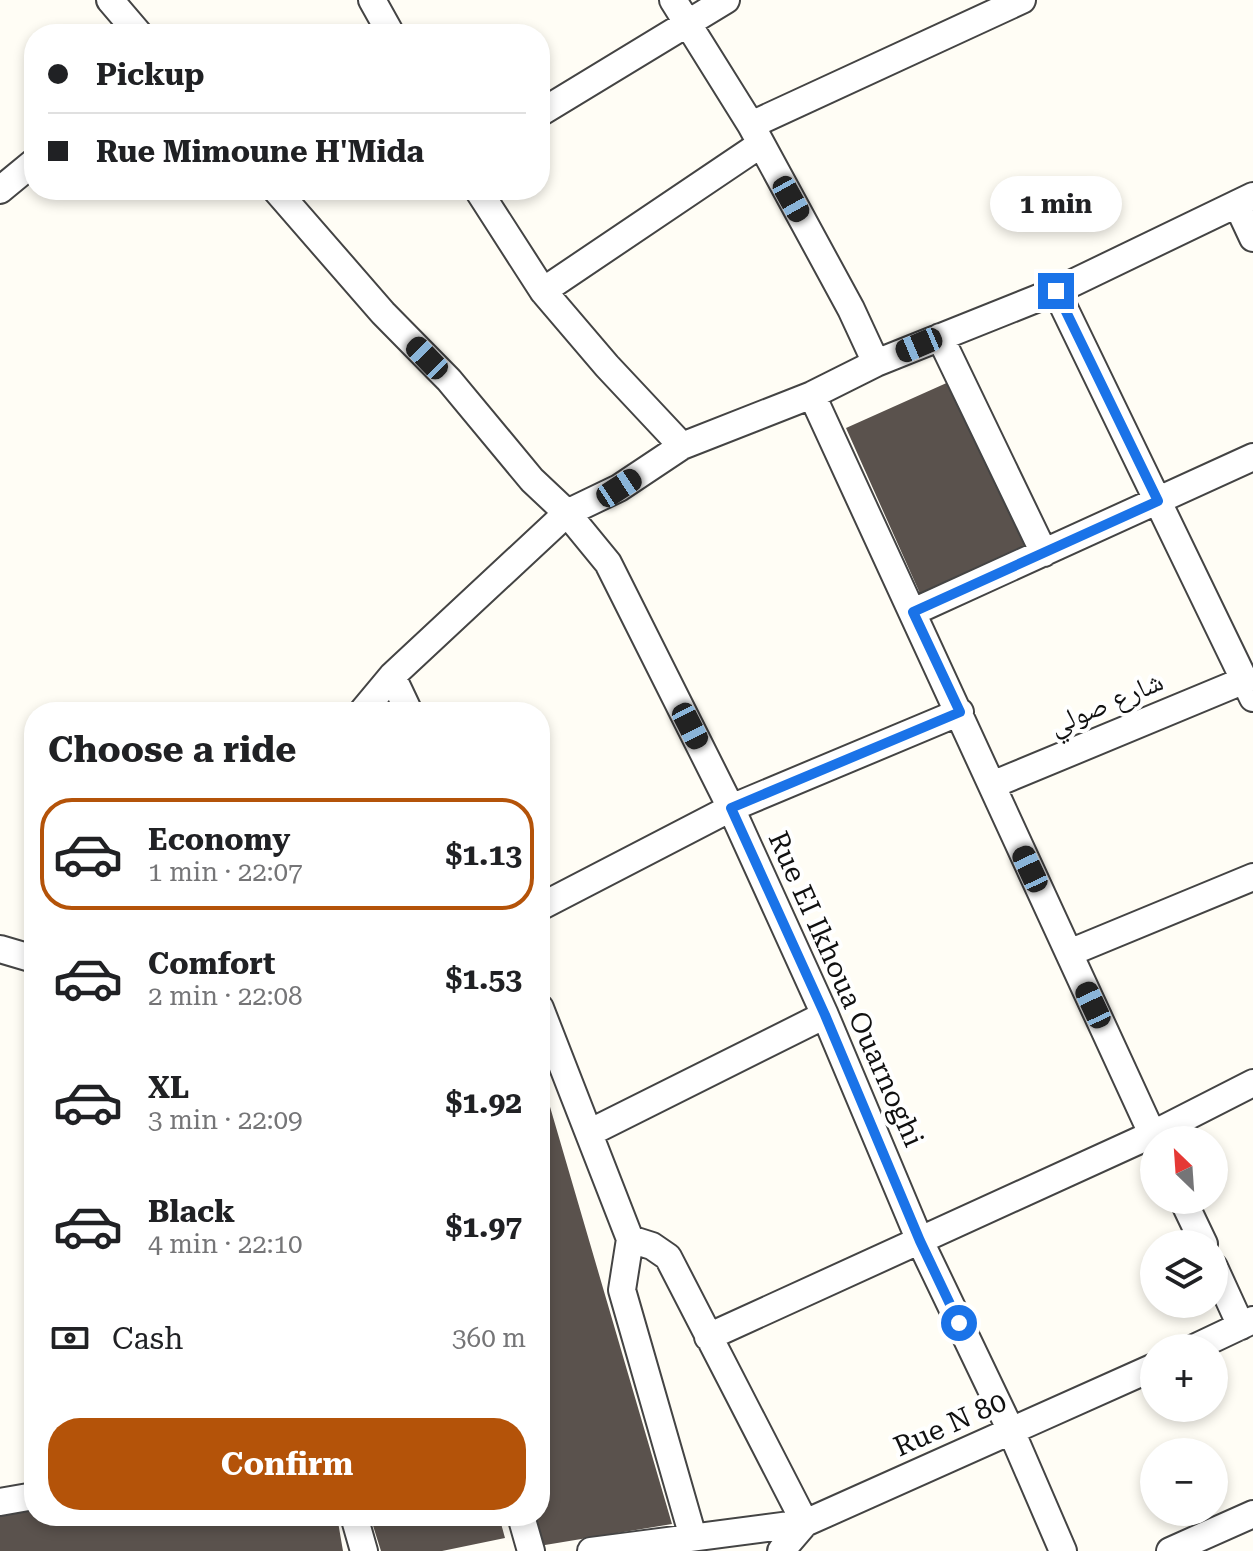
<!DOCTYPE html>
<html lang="en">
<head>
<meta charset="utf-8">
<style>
	body { margin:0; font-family:"Roboto Serif","Noto Naskh Arabic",serif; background:#f2f2f2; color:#202124; height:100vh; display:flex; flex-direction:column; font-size:30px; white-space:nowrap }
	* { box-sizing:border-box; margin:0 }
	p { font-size:26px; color:#757577 }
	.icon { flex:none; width:44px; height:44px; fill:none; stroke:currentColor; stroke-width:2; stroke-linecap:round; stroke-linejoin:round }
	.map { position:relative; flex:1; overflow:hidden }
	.drawer { position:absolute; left:24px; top:702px; width:526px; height:824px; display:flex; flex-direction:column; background:#fff; border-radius:32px; box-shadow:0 4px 12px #0003 }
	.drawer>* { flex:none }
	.top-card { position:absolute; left:24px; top:24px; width:526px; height:176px; border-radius:32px; box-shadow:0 4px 12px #0003; display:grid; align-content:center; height:176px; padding:0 24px; background:#fff }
	.needle { width:52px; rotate:335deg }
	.buttons { position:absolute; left:1140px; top:1126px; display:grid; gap:16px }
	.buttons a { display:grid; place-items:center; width:88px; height:88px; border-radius:50%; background:#fff; box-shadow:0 4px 12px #0003; font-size:40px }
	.end { position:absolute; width:36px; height:36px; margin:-18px; border:10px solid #1a73e8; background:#fff; box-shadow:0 0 0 4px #fff }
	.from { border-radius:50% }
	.bubble { position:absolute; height:56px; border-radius:28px; background:#fff; box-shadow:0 4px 12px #0003; font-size:26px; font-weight:700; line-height:56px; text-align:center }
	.car { position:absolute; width:24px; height:48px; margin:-24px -12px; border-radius:10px; box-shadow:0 0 6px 2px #0007; background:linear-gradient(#222 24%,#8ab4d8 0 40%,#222 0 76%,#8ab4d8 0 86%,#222 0) }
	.top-card b { display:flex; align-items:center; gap:28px; height:76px; font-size:30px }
	.top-card b+b { border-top:2px solid #e0e0e0 }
	.top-card i { width:20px; height:20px; background:#202124 }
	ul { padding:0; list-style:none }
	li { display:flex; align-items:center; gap:24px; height:112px; margin:0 16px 12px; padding:0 8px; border:4px solid transparent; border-radius:32px }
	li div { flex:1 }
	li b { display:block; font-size:30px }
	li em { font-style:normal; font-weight:700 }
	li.active { border-color:#b45309 }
	li>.icon { width:72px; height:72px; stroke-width:1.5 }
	h2 { padding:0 24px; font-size:36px; line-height:96px }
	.pay { display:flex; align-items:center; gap:20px; height:88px; padding:0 24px; font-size:30px }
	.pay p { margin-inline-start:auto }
	.action { display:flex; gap:16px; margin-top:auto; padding:16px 24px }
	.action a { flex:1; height:92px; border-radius:32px; background:#b45309; color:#fff; font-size:32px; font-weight:700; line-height:92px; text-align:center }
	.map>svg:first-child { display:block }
	.building { fill:#5a524d }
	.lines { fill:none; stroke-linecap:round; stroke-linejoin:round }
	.minor-casing { stroke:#444; stroke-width:30 }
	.minor { stroke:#fff; stroke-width:26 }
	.route { stroke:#1a73e8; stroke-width:10 }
	.labels { text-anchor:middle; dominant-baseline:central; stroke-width:8; stroke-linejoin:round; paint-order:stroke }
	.street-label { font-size:28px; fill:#111; stroke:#fff }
</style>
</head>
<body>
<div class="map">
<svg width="1253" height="1551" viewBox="0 0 1253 1551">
	<rect width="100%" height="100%" fill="#fffdf5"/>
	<path class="building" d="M951,381L1027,551L922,598L846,428Z
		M541,1076L672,1524L539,1546L531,1516H540Z
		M34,1509V1516H337L343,1551H0V1515Z
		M370,1516H499L505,1538L442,1551H381Z"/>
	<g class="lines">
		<defs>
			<path id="minor" d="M110,0L139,34
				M372,0L391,34
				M673,0L751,125L851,309L876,363
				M540,113L726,0
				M751,125L1022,0
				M0,190L34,162
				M276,190L383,313L449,380L532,480L567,513L608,563L731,808L825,1015L920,1241L1012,1433L1063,1551
				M478,190L543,291L607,366L682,446
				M1237,204L1253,238
				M543,291L761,144
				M1056,291L1253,698
				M940,337L1044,553
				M812,395L1155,1140
				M913,612L1253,457
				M392,676L409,712
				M362,712L392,676L567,513L619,488L682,446L812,395L876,363L1056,291L1253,196
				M992,785L1245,680
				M540,907L731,808L960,712
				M0,949L34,959
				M1069,953L1253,877
				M540,1008L630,1239L622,1290L693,1537
				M589,1133L825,1015
				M1183,1200L1204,1244
				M630,1239L652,1246L668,1257L805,1523
				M1214,1267L1241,1326
				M708,1337L1153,1134L1253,1083
				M1194,1348L1253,1320
				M0,1502L34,1496
				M354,1516L364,1551
				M521,1516L531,1551
				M591,1551L805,1523
				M781,1551L805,1523L1154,1367
				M1170,1551L1253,1514"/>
		</defs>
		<use href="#minor" class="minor-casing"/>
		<use href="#minor" class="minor"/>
	</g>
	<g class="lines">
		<path class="route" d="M959,1323L920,1241L825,1015L731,808L960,712L913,612L1158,501L1056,291"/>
	</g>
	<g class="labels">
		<g class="street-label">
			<text transform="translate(1106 703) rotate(-23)">شارع صولي</text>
			<text transform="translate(846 989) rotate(66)">Rue EI Ikhoua Ouarnoghi</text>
			<text transform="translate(950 1424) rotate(-24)">Rue N 80</text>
		</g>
	</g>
</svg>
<div class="buttons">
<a><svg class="needle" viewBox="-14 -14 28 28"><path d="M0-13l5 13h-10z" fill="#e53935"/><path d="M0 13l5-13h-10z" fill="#757577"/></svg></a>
<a><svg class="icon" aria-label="layers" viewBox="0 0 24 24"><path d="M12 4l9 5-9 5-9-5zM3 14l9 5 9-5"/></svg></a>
<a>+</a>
<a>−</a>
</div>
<i class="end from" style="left:959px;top:1323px"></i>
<i class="end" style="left:1056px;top:291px"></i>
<div class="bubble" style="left:990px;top:176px;width:132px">1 min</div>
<i class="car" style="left:791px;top:199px;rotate:151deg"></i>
<i class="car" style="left:919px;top:345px;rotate:247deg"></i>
<i class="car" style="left:427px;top:358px;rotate:316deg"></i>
<i class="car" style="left:619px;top:488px;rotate:57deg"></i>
<i class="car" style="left:690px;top:726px;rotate:153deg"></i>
<i class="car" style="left:1030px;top:869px;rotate:335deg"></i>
<i class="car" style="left:1093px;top:1005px;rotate:335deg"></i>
<div class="top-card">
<b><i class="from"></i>Pickup</b>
<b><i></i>Rue Mimoune H'Mida</b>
</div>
<section class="drawer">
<h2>Choose a ride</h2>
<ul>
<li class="active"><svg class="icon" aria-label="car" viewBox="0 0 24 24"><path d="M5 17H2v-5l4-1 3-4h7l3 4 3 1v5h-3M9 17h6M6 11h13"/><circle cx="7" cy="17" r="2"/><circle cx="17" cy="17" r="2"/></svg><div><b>Economy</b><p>1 min · 22:07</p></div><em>$1.13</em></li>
<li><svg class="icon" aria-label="car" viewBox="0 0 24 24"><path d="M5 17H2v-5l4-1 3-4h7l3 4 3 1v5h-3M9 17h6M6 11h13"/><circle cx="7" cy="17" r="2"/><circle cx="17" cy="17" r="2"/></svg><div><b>Comfort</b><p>2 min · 22:08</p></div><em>$1.53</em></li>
<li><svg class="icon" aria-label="car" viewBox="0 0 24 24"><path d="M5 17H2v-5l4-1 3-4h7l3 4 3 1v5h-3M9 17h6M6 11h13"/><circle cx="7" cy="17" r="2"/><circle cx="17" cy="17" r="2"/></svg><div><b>XL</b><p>3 min · 22:09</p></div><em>$1.92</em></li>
<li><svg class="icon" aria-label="car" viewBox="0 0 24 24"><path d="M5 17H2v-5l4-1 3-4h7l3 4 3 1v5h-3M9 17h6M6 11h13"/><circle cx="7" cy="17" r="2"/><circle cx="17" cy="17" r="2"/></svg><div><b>Black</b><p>4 min · 22:10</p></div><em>$1.97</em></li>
</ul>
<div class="pay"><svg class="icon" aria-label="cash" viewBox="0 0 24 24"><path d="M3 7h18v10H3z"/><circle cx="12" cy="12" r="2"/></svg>Cash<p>360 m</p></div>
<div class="action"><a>Confirm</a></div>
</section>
</div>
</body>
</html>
